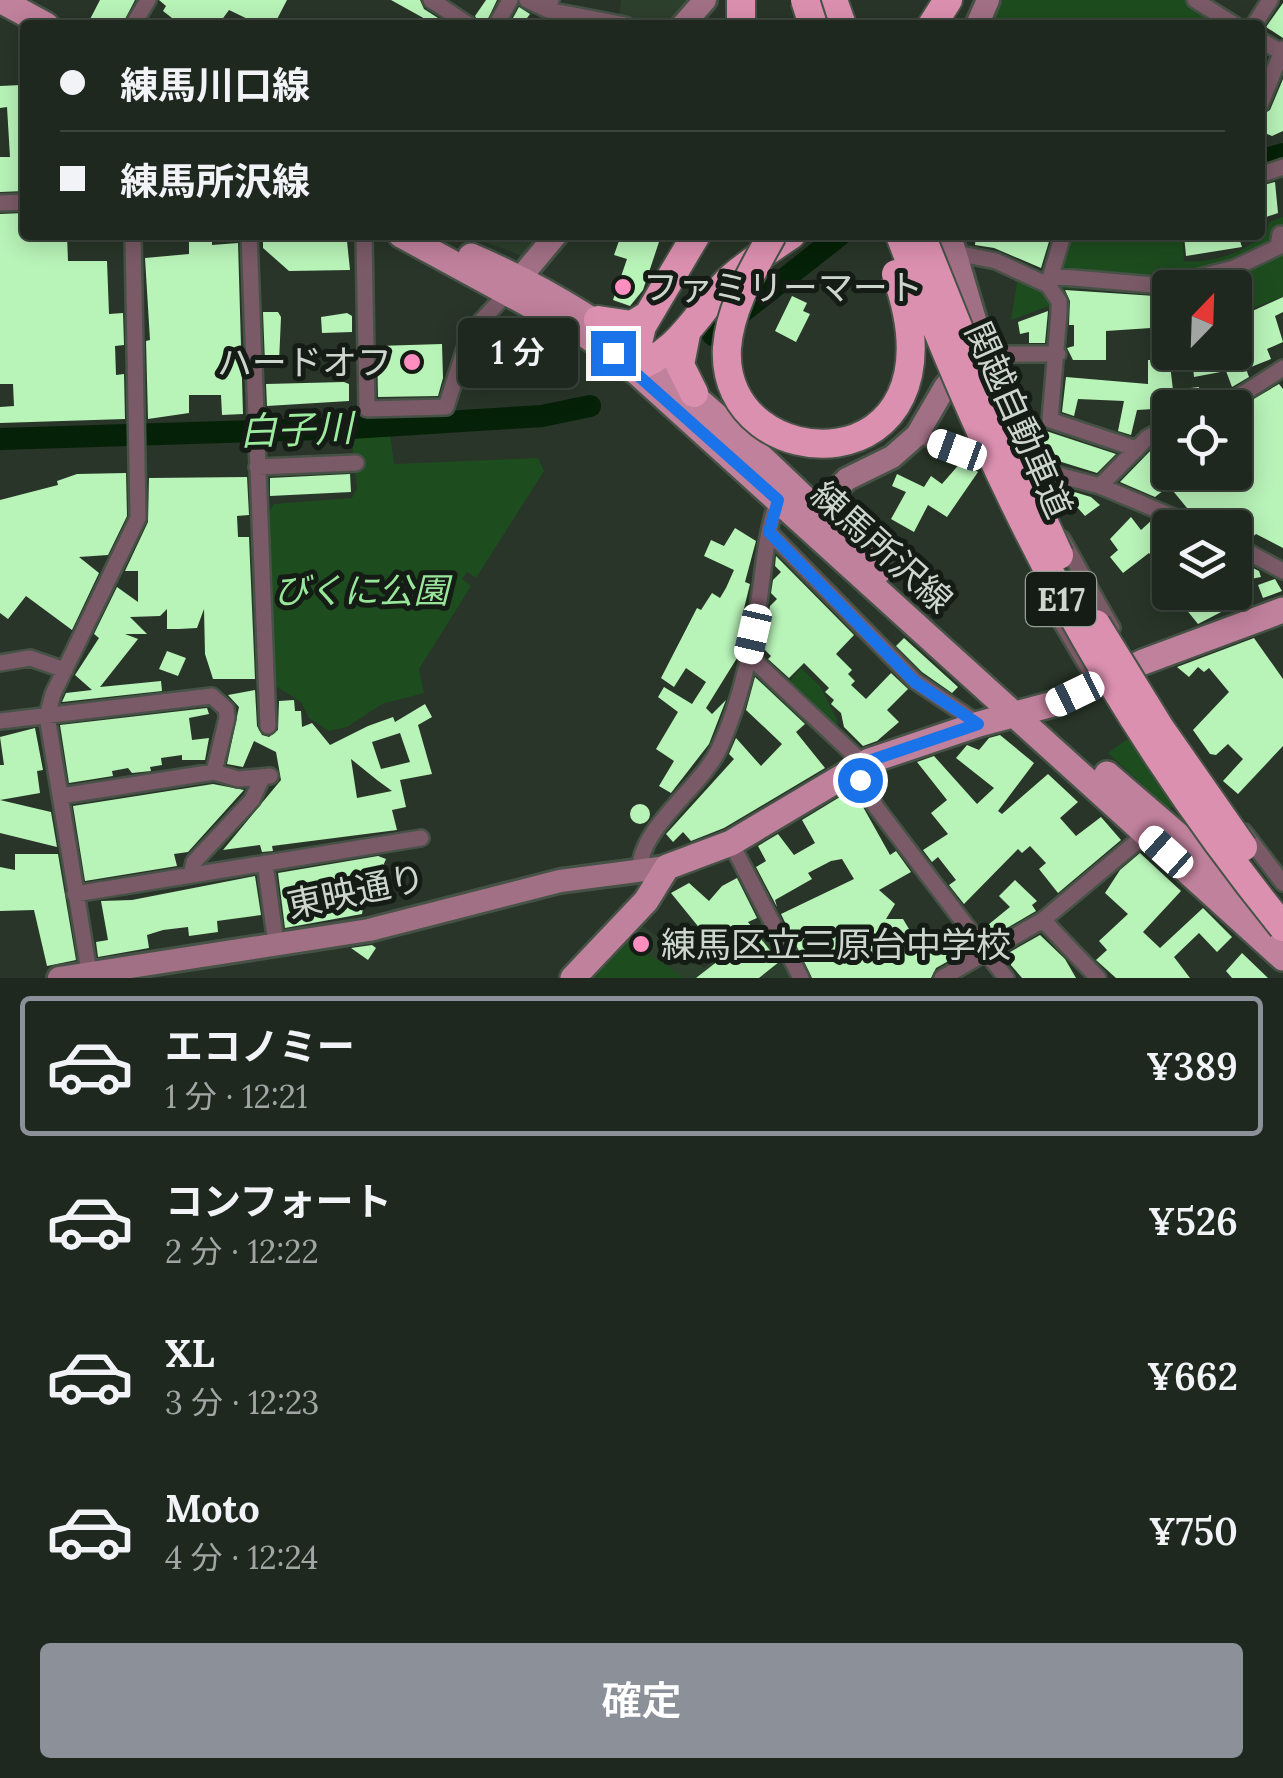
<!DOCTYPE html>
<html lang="ja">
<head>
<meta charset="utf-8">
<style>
	body { margin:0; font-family:Lora,"Noto Sans JP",serif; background:#2b342b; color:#f1f3f6; height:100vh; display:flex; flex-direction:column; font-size:38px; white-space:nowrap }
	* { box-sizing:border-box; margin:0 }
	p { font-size:32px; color:#a1a6a4 }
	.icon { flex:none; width:55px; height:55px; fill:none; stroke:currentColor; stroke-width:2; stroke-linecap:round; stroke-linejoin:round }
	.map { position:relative; height:978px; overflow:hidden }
	.sheet { display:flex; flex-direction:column; background:#1e281e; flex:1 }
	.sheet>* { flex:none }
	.hud { position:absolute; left:20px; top:20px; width:1245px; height:220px; border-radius:10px; box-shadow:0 5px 25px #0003,0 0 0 2px #3c443c; display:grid; align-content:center; height:220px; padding:0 40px; background:#1e281e }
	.needle { width:65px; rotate:23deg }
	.tools { position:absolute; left:1152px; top:270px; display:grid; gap:20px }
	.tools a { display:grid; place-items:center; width:100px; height:100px; border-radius:10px; background:#1e281e; box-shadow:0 5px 25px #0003,0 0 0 2px #3c443c; font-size:50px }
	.end { position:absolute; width:45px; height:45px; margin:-22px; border:12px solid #1a73e8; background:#fff; box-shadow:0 0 0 5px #fff }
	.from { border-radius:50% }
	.bubble { position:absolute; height:70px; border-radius:10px; background:#1e281e; box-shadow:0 5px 25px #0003,0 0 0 2px #3c443c; font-size:32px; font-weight:600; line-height:70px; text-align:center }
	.car { position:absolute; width:30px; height:60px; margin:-30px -15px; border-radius:12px; box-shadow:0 0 8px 2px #0007; background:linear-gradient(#fff 24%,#345 0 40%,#fff 0 76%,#345 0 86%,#fff 0) }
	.hud b { display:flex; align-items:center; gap:35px; height:95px; font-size:38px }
	.hud b+b { border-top:2px solid #3c443c }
	.hud i { width:25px; height:25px; background:#f1f3f6 }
	ul { padding:18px 0 0; list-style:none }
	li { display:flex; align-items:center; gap:30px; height:140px; margin:0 20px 15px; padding:0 20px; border:5px solid transparent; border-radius:10px }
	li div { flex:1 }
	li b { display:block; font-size:38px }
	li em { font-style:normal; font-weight:600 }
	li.current { border-color:#8c9099 }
	li>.icon { width:90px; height:90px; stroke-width:1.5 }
	.primary-button { display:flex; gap:20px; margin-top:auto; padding:20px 40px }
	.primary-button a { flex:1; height:115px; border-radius:10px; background:#8c9099; color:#fff; font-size:40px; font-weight:600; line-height:115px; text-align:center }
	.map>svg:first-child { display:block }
	.built { fill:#2d3f2d }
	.green { fill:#1d4d1f }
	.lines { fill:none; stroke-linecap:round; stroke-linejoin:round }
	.river { stroke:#052107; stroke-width:22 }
	.building { fill:#b8f3b8; fill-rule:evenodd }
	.street-casing { stroke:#465246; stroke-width:20 }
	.secondary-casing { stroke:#465246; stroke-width:28 }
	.primary-casing { stroke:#465246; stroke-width:30 }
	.highway-casing { stroke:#465246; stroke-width:32 }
	.street { stroke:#7a5a67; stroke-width:15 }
	.secondary { stroke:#a27085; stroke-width:22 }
	.primary { stroke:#c0819c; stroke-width:25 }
	.highway { stroke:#dc90b0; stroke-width:28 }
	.highway-bridge-casing { stroke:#465246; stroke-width:32; stroke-linecap:butt }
	.highway-bridge { stroke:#dc90b0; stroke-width:28 }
	.route { stroke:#1a73e8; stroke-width:12 }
	.poi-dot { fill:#fd8ebf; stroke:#151b15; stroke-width:4 }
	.labels { text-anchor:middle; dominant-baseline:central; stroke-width:10; stroke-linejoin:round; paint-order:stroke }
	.shield { fill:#151b15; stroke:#969e96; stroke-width:2.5 }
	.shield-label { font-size:32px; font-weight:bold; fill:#cdd6cd }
	.poi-label { font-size:35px; fill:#cdd6cd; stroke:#151b15; text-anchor:start }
	.street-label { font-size:35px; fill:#cdd6cd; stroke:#151b15 }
	.park-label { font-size:35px; font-style:italic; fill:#98e699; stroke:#151b15 }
	.water-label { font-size:38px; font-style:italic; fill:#9deb9e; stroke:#151b15 }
</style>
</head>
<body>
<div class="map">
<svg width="1283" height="978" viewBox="0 0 1283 978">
	<rect width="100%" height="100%" fill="#283528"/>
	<path class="built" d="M621,0H696L672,25H649L619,14Z
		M468,235H546L527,258Z
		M764,920L796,978H581L635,921L704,968Z"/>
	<path class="green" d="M1003,0H1185L1225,25H991Z
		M1283,217V296L1235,316V288L1229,287V278L1170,288L1164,295L1138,287L1064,289L1063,295L1053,286L1067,235H1182L1184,261C1217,263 1239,253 1266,235L1269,222Z
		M1018,277L1047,291L1054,304L1011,320Z
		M390,433L394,464L538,458L544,471L476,578L467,572L462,579L471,586L419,669L424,693L382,704L347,727L329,731L309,718L301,702L271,683L265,518L274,504L352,498L357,488L351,435Z
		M801,668L820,686L838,722L832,729L786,685Z
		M1129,738L1174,805L1169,809L1108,753Z
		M629,941L685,978H594Z"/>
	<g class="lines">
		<path class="river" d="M1260,161L1283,154
			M713,335L840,235
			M0,439L351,428L542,416L590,406"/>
	</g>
	<path class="building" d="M100,0H135L122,25H87Z
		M159,0H287L274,25H260L229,10L218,25H181L163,11L166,6Z
		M391,0H420L424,9L449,25H436Z
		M486,0H497L485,25H480L475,16Z
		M1283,3V38L1266,27Z
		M519,7L530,14L522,25H509Z
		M1283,79V131L1272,136L1260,131V116L1270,110Z
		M21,85L25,191L0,192V157H10L7,107L0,108V86Z
		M1275,182L1278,213L1260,219V186Z
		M25,213V235H67L68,261H107L109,314L123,313L124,345L115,346L116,375L124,374L125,419L0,423V407L14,406L13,384H0V214Z
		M263,235H306V242L347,241L350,270L289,271L263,248Z
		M621,235L659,242L643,290L630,306L613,300L627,259L614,255Z
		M976,235H1051L1041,268L994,248L975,245Z
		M1184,235H1238L1242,247L1186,256Z
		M212,238V245L238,243L243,414L222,415L221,395H189V413L148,419L146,341L150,340L145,258L189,254V239Z
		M1065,290L1170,297V322H1165L1173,390L1199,387L1200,398L1170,408L1137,410L1131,435L1118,431L1124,401L1078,399L1074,416L1062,412L1066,377L1148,384V360H1155L1151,328L1106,331V360H1073L1067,348L1074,346V325H1069L1070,301Z
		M792,296L807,303L803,311L810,314L796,342L775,331Z
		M1283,297V312L1275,316L1283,342L1267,349L1271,359L1246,369L1249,377L1232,387L1226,371L1194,377L1192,358L1235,352V319Z
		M1048,311L1045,343H1029V332L1020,334L1018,322Z
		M263,312H278L281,317L279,362L265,363Z
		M347,313L352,316V332L322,333L321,317Z
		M507,324L553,349L536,381L530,383L492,363Z
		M442,344L443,378L438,396L378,397L377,346Z
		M344,382L349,384V401L267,406L266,384Z
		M1279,384L1283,389V548L1256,534L1249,540L1238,534L1235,510L1213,527L1205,517L1187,508L1169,486L1155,497L1120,482L1154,447L1170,438V472H1235V410Z
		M1034,416L1046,431L1116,454L1097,473L1039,455L1041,442L1029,439Z
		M962,461L978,472L947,517L928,505L914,532L891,519L906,492L892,486L897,474L924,487L931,476L942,484Z
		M126,473L127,516L108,555L79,557L99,573L72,630L26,596L8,619L0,613V500L58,485L57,481L77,474Z
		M350,474L351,492L270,496V478Z
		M247,477L249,515L237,516L238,537H249L255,679H213L205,654L204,609L197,628L179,629H167V609L160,616L130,617L147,634H125L138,639L100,687L161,681L162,691L62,702L66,693L92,690L75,675L99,638L94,634L117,587L138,602V571H125L148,522L149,478Z
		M1051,485L1091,497L1100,505L1085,516L1076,506L1069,514Z
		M1131,517L1141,530L1152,520L1170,528V576L1149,553L1123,573L1110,557L1118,550L1110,539Z
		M735,528L756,541L745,582L750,584L737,637L742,632L737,658L706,708L712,714L726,700L709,744L671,793L659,786L674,761L656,749L678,712L658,697L664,687L692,704L706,682L686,668L674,687L661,678L697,608L701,610L712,593L720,598L726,588L734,570L704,556L711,540L724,546Z
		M776,556L854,635L836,654L852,670L848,674L855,681L851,685L866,699L891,673L908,689L887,710L899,722L877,741L863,746L844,727L841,713L831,704L834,700L825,692L829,688L804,663L789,678L768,659L771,656L762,647L770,606L777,599L771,593L773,580L781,572L775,566Z
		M1235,559L1259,571L1261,577L1235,582Z
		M1275,579L1282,591L1263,598L1258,585Z
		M1184,592H1212L1227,609L1198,624L1177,598Z
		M904,638L958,687L952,693L922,672L896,646Z
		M1254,638L1283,679V746L1238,794L1223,781L1243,759L1228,744L1216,755L1210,754L1193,730L1229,692L1209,668L1204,672L1198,667L1189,677L1177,667Z
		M167,651L186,658L178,676L159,669Z
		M755,677L805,724L796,732L825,768L724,828L691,841L683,832L673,842L666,834L734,759L729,754L736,738L761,766L782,744L746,710Z
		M255,690L257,726L262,735L269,737L278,730L279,701L294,700L295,711H301L302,727L312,723L330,745L368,726L393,717L395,722L425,704L432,717L418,725L432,774L400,780L406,807L392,810L397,830L272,846L273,851L262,852L260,845L223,850L281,780L276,752L254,741L243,767L227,764L239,707L228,695ZM400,733L410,762L381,769L372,742ZM351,759L377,780L392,791L357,798Z
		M207,708L209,714L189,718L192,740L209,738L205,760H182V755L161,758L162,765L150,767L151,771L132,773L128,768L112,771L113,776L69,783L60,725Z
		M35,728L43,770L37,771L40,793L0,800V765H4L0,737Z
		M1000,735L1034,763L998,811L1002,814L1048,774L1078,802L1060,818L1076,836L1101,817L1121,840L1058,893L1039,869L1046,863L1030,846L1022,853L1018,849L964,904L949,885L956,880L938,857L932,862L923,850L948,834L931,813L947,800L917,762L934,756L977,804L994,788L956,758L967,745L979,750L989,738Z
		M213,784L244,790L188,852L174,854L177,866L85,881L73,806Z
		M853,789L890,855L896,851L911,872L879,890L895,904L886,919H903L912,934H920L922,953L959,935L970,949L936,968L931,978H812L781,914L854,879L842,859L831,861L808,873L812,879L775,900L777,907L756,867L766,861L758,846L778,834L794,855L815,843L802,820Z
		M0,800L51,812L57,847L0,833Z
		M630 814a10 10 0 1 1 20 0a10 10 0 1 1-20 0Z
		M1140,853L1181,891L1143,932L1160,948L1203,908L1232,937L1217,952L1199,933L1174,957L1190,978H1116L1096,960L1107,950L1099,941L1128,914L1105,893L1120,870Z
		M15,854H58L76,960L47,966L34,910L0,911V867L15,870Z
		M378,856L386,859L377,880H369L371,894L365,895L362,914L285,928L278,873Z
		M255,876L261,915L217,921L218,932L189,936L188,927L163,930L147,935L149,948L98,957L96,942L108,940L101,901L132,900Z
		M737,878L757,918L748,922L779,962L759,978H696L723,957L671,893L689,883L709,901L722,886Z
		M1015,880L1037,901L1032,905L1036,911L990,938L983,929L1010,907L999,896Z
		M1040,935L1065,959L1076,978H1022L1003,956Z
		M372,945L376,948L368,960L351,948Z
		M1242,953L1268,978H1232L1226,971Z"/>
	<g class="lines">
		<defs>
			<path id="street" d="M431,0L469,25
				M527,0L548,10
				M551,0L548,10L626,25
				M1195,0L1235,25
				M133,25L148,0
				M496,25L510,0
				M1254,25L1270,0
				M1260,40L1283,53
				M1260,105L1283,49
				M1260,175L1283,167
				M0,203L25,202
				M249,235L268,726
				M364,235L367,409L446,407L470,333L507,293
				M1063,235L1048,285L1059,301V313L1050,420L1137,449
				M956,253L996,261L1048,285
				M1051,276L1165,286L1234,268L1278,247L1280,234
				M976,349L992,354H1058
				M1206,408L1238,397L1283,368
				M1170,425L1147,438L1100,486L1200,528
				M917,435L994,459
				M1016,464L1100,486
				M257,467L356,463
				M769,532L915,681L979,724
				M1062,539L1112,628
				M1235,545L1283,571
				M1061,622L1097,683
				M748,655L864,764
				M0,663L30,658L65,670
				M0,721L212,696L226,709L227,718L214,772
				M855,770L876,807L1006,978
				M61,796L214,772L238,779L270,776
				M1244,832L1283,883
				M731,843L801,978
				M265,863L276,944
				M640,870C639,828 701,788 719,749C739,706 751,653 758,607C764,571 765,534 778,500
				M191,875L194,862L252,800L262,778
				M75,894L421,838
				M1043,920L1098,978
				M90,978L47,716L53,694L138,518L133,235
				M942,978L1043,920L1146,834"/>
			<path id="secondary" d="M683,25L705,0
				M977,25L988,0
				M510,290L556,235
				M819,508L847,479L892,457L917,435L945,387L976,349V323L950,235
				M59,978L369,930L560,881L667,867"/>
			<path id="primary" d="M0,0L46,25
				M401,235L587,336L632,368L1283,958
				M471,256C649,332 743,443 880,570
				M1107,774L1258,904
				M573,978L646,901L667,867L731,843L869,761L979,724L1053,704L1143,662L1283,610"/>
			<path id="highway" d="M741,0V25
				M833,0L842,25
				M932,25L948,0
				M696,235L642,326L632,368C678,356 697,313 728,281C747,263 769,250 791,235
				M598,320L632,325L647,316
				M686,334L680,365L694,393"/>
		</defs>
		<use href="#street" class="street-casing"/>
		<use href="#secondary" class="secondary-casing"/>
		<use href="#primary" class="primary-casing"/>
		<use href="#highway" class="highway-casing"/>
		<use href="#street" class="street"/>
		<use href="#secondary" class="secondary"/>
		<use href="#primary" class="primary"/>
		<use href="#highway" class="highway"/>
		<defs>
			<path id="highway-bridge" d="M805,0L813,25
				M772,235C753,270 730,307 727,348C719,482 973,491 896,274
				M900,235C997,493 1109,712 1283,927
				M921,235L978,377L1059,555
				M1096,624L1160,728L1243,847"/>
		</defs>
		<use href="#highway-bridge" class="highway-bridge-casing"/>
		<use href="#highway-bridge" class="highway-bridge"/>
	</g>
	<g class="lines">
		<path class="route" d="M613,353L778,500L769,532L915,682L978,724L869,761L855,770L860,780"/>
	</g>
	<g class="poi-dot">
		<circle cx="623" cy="287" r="10"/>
		<circle cx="412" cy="362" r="10"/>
		<circle cx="641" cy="944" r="10"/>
	</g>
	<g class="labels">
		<rect class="shield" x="1026" y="572" width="70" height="54" rx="8"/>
		<g class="shield-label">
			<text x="1061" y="599">E17</text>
		</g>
		<g class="poi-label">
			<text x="643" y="287">ファミリーマート</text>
			<text x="392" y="362" text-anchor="end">ハードオフ</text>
			<text x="661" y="944">練馬区立三原台中学校</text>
		</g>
		<g class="street-label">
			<text transform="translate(1019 420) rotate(66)">関越自動車道</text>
			<text transform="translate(882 547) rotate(42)">練馬所沢線</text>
			<text transform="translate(356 891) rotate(-12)">東映通り</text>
		</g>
		<g class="park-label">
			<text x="361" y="590">びくに公園</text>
		</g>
		<g class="water-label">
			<text transform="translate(296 429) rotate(-2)">白子川</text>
		</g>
	</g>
</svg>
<div class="tools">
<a><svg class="needle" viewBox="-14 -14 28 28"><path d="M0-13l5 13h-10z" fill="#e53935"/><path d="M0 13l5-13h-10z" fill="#a1a6a4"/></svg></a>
<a><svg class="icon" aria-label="locate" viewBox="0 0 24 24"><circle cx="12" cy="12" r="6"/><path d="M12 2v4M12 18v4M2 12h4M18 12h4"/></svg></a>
<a><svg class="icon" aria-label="layers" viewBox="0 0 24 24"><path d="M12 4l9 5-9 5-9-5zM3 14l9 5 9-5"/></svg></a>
</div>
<i class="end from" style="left:860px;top:780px"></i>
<i class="end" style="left:613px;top:353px"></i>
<div class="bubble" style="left:458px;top:318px;width:120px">1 分</div>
<i class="car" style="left:957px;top:450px;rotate:290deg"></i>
<i class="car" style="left:753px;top:634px;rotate:193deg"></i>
<i class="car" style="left:1075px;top:694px;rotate:244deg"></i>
<i class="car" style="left:1166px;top:852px;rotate:312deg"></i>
<div class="hud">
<b><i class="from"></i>練馬川口線</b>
<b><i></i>練馬所沢線</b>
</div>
</div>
<section class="sheet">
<ul>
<li class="current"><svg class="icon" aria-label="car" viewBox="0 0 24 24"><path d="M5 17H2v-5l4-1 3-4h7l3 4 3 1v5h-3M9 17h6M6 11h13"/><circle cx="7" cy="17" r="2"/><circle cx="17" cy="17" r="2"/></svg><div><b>エコノミー</b><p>1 分 · 12:21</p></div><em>¥389</em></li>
<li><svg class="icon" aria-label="car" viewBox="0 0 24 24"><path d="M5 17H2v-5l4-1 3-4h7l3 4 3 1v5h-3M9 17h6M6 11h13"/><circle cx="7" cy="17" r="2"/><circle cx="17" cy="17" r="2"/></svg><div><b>コンフォート</b><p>2 分 · 12:22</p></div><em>¥526</em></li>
<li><svg class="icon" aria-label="car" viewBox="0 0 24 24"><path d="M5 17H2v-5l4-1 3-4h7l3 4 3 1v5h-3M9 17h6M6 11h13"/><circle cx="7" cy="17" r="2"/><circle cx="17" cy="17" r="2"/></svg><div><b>XL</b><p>3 分 · 12:23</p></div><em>¥662</em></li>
<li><svg class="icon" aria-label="car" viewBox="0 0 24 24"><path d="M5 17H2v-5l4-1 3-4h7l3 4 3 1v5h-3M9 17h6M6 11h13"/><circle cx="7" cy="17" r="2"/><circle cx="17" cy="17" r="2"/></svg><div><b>Moto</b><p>4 分 · 12:24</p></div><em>¥750</em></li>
</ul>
<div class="primary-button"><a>確定</a></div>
</section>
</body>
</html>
